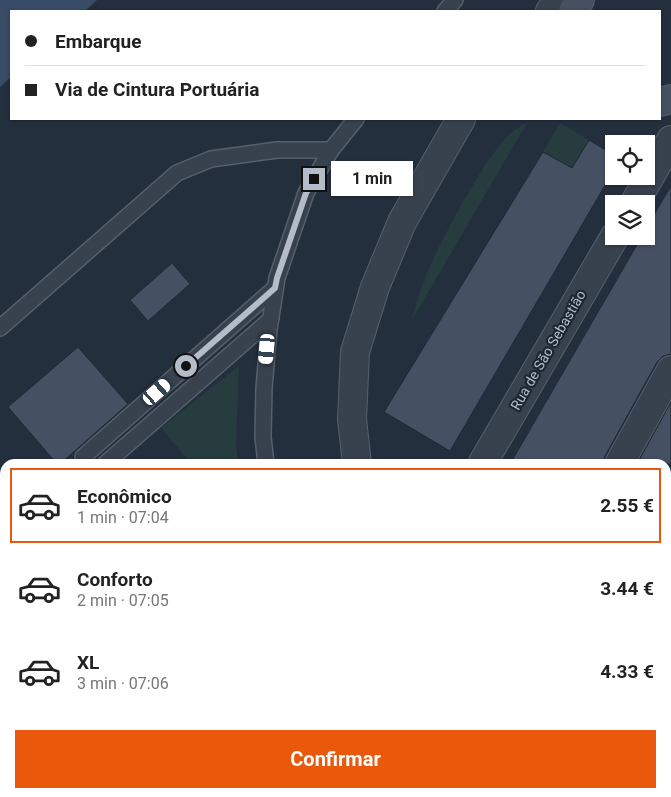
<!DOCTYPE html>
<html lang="pt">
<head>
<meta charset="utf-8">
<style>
	body { margin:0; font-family:Roboto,sans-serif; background:#f6f6f6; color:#222; height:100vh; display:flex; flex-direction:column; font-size:19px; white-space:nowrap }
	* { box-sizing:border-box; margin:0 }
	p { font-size:16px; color:#767676 }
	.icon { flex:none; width:28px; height:28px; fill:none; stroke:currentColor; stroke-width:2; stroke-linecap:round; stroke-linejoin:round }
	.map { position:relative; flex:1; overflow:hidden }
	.panel { position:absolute; left:0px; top:459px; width:671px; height:339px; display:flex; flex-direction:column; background:#fff; border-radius:15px 15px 0 0; box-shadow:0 1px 4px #0004 }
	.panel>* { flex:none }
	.guide { position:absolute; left:10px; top:10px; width:651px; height:110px; border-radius:0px; box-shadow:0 1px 4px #0004; display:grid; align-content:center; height:110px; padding:0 15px; background:#fff }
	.buttons { position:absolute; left:605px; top:135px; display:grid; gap:10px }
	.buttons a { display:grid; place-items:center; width:50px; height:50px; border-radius:0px; background:#fff; box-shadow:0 1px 4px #0004; font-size:25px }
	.end { position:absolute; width:22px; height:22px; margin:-11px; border:6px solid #b4bcc9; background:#111; box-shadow:0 0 0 2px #111 }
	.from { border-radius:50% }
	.bubble { position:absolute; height:35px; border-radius:0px; background:#fff; box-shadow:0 1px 4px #0004; font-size:16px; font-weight:700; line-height:35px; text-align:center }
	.car { position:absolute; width:15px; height:30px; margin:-15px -8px; border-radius:6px; box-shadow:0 0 4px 1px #0007; background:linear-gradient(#fff 24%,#345 0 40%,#fff 0 76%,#345 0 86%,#fff 0) }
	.guide b { display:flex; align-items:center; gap:18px; height:48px; font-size:19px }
	.guide b+b { border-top:1px solid #e0e0e0 }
	.guide i { width:12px; height:12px; background:#222 }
	ul { padding:9px 0 0; list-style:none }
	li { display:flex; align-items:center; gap:15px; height:75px; margin:0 10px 8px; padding:0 5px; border:2px solid transparent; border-radius:0px }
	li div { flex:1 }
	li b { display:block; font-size:19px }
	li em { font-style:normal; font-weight:700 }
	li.selected { border-color:#ea580c }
	li>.icon { width:45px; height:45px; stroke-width:1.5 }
	.button { display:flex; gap:10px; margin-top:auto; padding:10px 15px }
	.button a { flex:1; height:58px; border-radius:0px; background:#ea580c; color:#fff; font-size:20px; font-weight:700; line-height:58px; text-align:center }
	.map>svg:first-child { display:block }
	.green { fill:#263c3f }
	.water { fill:#394c67 }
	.building { fill:#455162; stroke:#1f2835 }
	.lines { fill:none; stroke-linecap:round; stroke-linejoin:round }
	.service-casing { stroke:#565f6c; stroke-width:18 }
	.minor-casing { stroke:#565f6c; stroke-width:30 }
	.tertiary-casing { stroke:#565f6c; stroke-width:30 }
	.secondary-casing { stroke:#565f6c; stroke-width:30 }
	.service { stroke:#38414e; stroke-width:15 }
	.minor { stroke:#38414e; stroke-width:28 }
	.tertiary { stroke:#38414e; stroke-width:28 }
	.secondary { stroke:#465061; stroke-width:28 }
	.route { stroke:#b4bcc9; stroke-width:6 }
	.labels { text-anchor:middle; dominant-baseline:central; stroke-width:4.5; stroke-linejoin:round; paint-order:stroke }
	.street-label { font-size:14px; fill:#b4bcc9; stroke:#1d2633 }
</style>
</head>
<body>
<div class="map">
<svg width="671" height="797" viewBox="0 0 671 797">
	<rect width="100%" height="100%" fill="#242f3e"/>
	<path class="green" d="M527,123L412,320C421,277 443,238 464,200C478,177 491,152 511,133C515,129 521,126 527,123Z
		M560,123L589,140L572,168L543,152Z
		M239,366L236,446L239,464H192L161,428Z"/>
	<path class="water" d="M0,0H97L85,11H11V77L0,87Z"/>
	<path class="building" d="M589,140L614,155V170L450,451L384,412L543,152L572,168Z
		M671,186V354L663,356L657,362L605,456L603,464H510L642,236H646V228Z
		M172,263L190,284L148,321L130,300Z
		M78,347L128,404L60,464H57L8,407Z
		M671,402V464H637Z"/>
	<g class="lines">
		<defs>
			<path id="service" d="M445,11L455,0
				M0,328L177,173L211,159L277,150H331
				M83,457L275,288
				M105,464L271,319
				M266,464L263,437L264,388L269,330L277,278L306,193L331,150L356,119
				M0,530L5,526
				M0,556L5,552
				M413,792L416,797"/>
			<path id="minor" d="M634,204L671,140
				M482,464L615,236
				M619,464L671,370
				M666,751L671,748
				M604,797L610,792"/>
			<path id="tertiary" d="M550,11L566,0
				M357,464L352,419L355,352L375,287L402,222L461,119
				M536,792L540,797"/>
			<path id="secondary" d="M573,11L580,0
				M660,102L671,99"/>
		</defs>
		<use href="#service" class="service-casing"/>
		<use href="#minor" class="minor-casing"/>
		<use href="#tertiary" class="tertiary-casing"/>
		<use href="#secondary" class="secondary-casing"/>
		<use href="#service" class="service"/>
		<use href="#minor" class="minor"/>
		<use href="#tertiary" class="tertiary"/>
		<use href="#secondary" class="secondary"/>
	</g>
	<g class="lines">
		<path class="route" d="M186,366L275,288L277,278L306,193L314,179"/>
	</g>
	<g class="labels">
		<g class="street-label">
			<text transform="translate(548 350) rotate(-60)">Rua de São Sebastião</text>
		</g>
	</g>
</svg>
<div class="buttons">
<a><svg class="icon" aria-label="locate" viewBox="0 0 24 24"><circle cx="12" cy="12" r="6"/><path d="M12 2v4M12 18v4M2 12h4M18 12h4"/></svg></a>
<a><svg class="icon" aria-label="layers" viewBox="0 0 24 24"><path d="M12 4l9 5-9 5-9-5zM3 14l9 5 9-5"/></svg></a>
</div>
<i class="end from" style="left:186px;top:366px"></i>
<i class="end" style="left:314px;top:179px"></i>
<div class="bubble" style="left:331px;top:161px;width:82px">1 min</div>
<i class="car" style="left:267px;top:349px;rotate:185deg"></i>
<i class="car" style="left:157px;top:392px;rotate:49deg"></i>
<div class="guide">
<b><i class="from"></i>Embarque</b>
<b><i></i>Via de Cintura Portuária</b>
</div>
<section class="panel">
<ul>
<li class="selected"><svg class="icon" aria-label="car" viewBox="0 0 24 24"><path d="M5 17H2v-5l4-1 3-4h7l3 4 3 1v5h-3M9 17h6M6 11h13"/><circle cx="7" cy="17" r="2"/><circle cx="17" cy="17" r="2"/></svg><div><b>Econômico</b><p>1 min · 07:04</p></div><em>2.55 €</em></li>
<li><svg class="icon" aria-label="car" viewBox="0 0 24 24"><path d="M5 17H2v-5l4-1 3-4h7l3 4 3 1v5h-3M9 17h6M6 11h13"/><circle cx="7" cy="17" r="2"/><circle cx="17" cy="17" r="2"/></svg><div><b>Conforto</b><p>2 min · 07:05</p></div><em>3.44 €</em></li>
<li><svg class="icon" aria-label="car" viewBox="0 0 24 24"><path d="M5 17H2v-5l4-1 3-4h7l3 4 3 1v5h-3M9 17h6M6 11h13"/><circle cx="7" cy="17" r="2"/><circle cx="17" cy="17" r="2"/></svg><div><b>XL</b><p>3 min · 07:06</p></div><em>4.33 €</em></li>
</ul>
<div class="button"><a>Confirmar</a></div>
</section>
</div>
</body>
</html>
